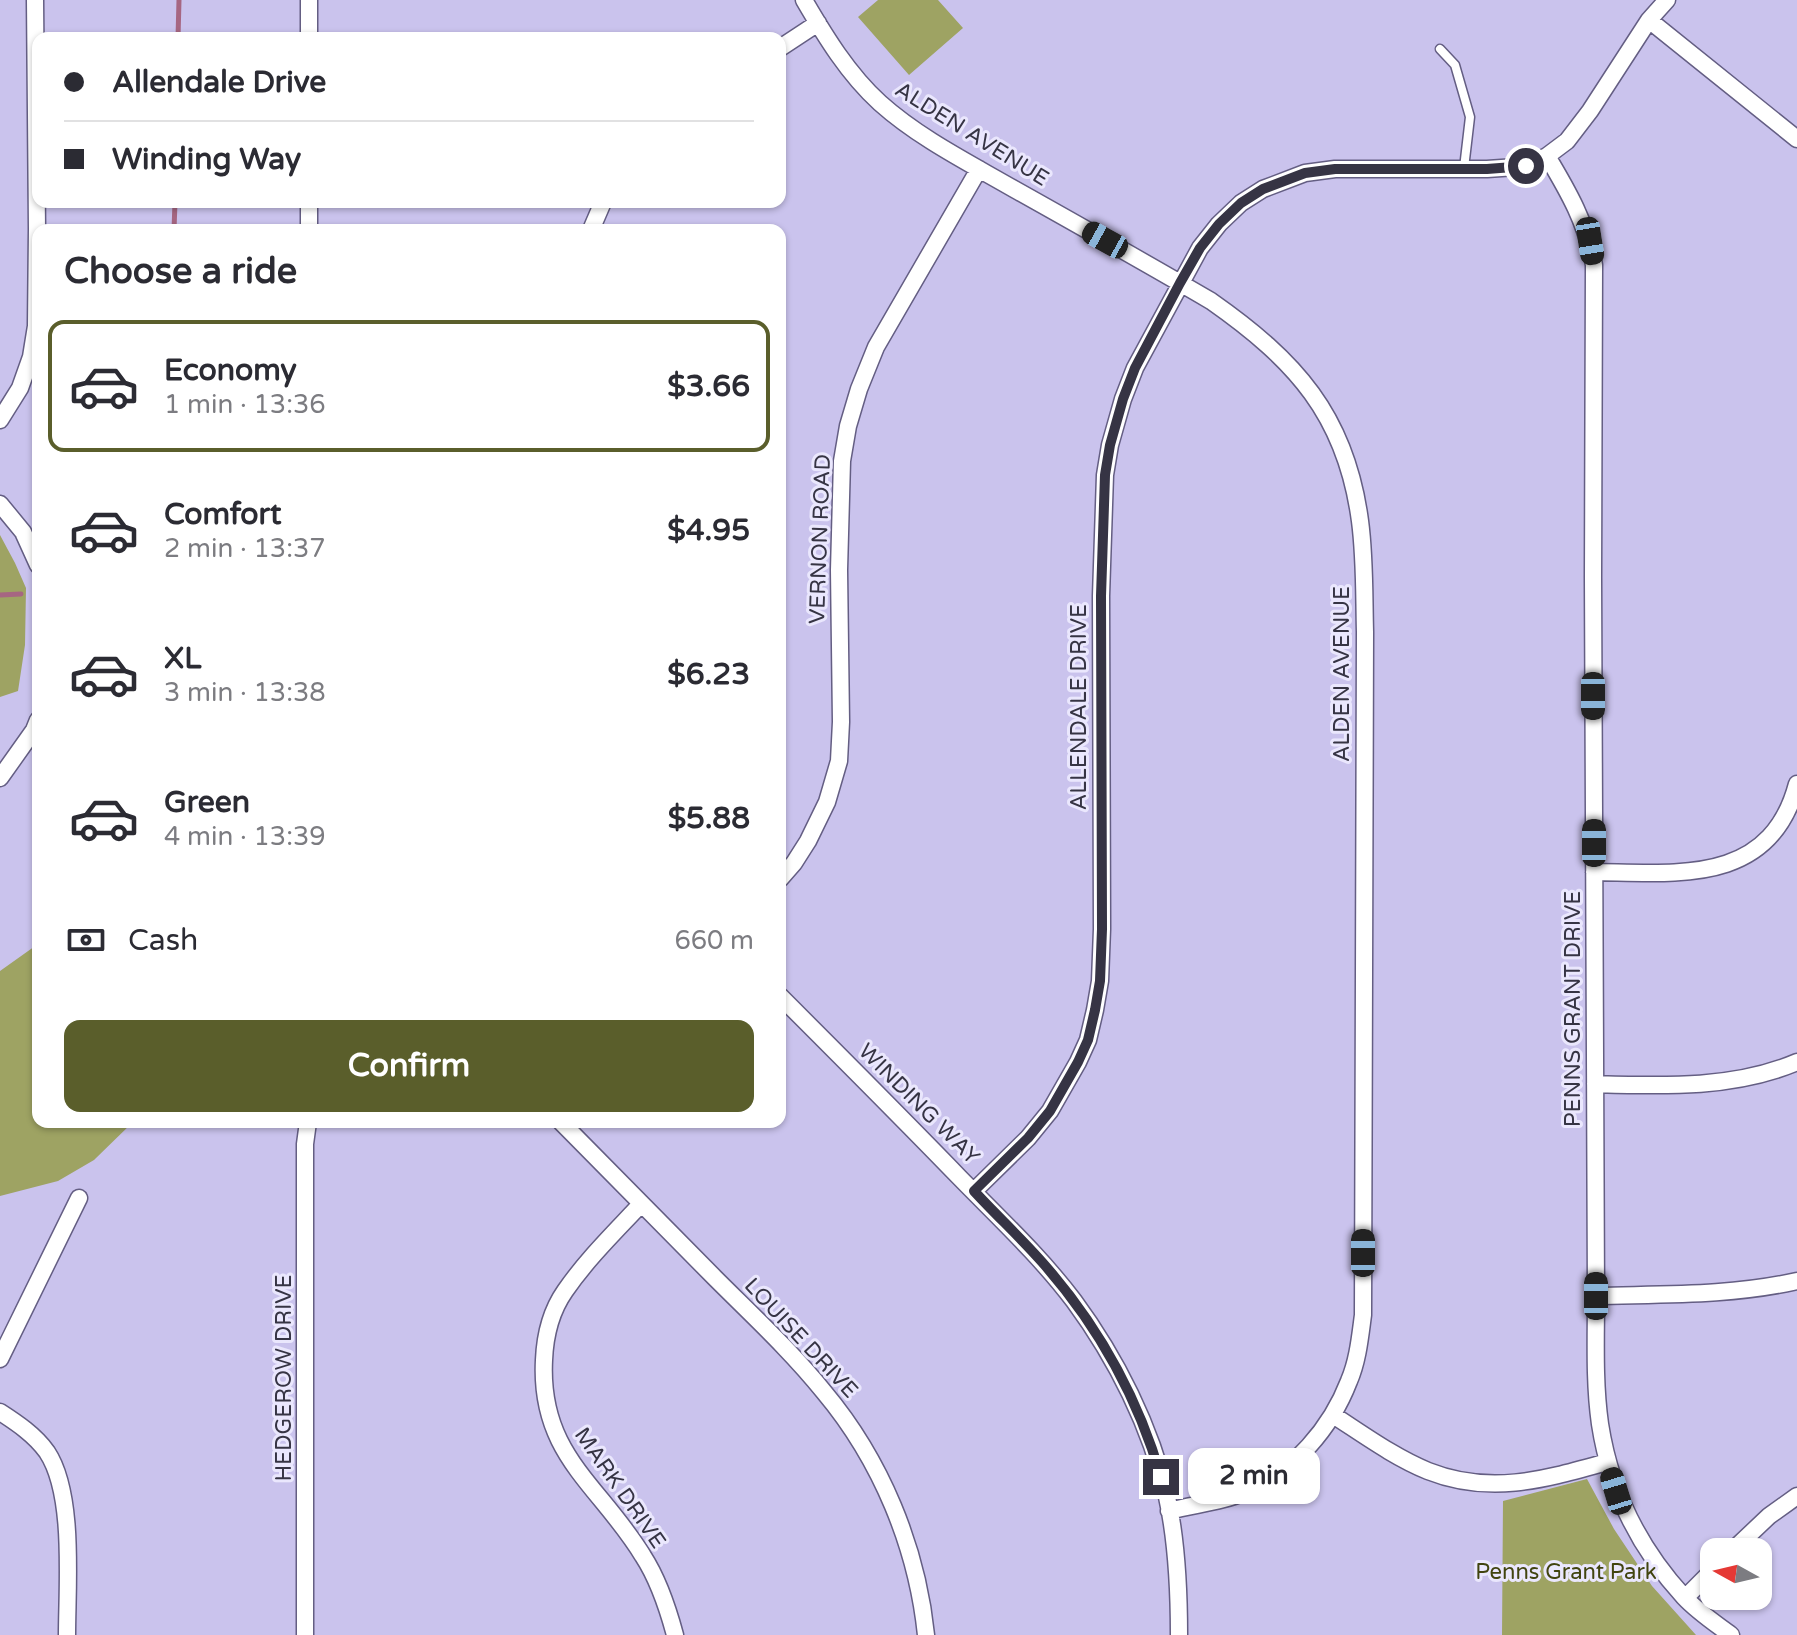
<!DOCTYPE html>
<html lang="en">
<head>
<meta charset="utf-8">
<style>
	body { margin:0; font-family:"Varela Round",sans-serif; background:#f7f7f7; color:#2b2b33; height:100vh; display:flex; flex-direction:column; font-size:30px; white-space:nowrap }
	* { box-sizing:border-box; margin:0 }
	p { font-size:26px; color:#7c7c81 }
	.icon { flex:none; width:44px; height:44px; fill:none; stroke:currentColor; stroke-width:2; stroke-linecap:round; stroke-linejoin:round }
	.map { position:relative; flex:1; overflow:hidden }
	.side { position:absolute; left:32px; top:224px; width:754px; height:904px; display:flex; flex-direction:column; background:#fff; border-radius:16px; box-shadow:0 2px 6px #0004 }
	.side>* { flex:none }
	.banner { position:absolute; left:32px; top:32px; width:754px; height:176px; border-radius:16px; box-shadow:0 2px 6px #0004; display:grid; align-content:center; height:176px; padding:0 32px; background:#fff }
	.needle { width:52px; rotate:278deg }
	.buttons { position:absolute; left:1700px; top:1538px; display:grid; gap:16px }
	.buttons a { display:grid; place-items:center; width:72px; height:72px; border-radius:16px; background:#fff; box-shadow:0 2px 6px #0004; font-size:40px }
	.end { position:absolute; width:36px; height:36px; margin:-18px; border:10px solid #363444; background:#fff; box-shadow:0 0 0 4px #fff }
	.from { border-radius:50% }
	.bubble { position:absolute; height:56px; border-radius:16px; background:#fff; box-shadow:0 2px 6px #0004; font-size:26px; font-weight:700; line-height:56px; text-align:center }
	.car { position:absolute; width:24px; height:48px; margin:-24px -12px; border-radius:10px; box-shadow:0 0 6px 2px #0007; background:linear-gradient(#222 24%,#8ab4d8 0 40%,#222 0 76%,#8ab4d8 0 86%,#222 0) }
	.banner b { display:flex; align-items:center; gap:28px; height:76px; font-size:30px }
	.banner b+b { border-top:2px solid #e1e1e2 }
	.banner i { width:20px; height:20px; background:#2b2b33 }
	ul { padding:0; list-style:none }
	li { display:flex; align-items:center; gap:24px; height:132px; margin:0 16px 12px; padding:0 16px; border:4px solid transparent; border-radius:16px }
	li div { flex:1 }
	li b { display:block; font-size:30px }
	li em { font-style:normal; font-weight:700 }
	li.current { border-color:#5a5e2b }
	li>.icon { width:72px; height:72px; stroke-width:1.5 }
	h2 { padding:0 32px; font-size:36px; line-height:96px }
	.pay { display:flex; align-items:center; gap:20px; height:88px; padding:0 32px; font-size:30px }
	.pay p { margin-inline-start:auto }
	.action { display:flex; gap:16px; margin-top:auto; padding:16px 32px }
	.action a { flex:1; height:92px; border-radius:16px; background:#5a5e2b; color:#fff; font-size:32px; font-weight:700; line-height:92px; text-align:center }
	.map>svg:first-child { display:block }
	.green { fill:#9ea363 }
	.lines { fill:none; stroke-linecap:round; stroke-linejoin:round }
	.stream { stroke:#a66682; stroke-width:5 }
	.lane-casing { stroke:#645e83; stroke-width:11 }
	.street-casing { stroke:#645e83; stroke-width:19 }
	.lane { stroke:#fff; stroke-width:8 }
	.street { stroke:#fff; stroke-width:16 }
	.route { stroke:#363444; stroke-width:10 }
	.labels { text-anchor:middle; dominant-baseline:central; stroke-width:6; stroke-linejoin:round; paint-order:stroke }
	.street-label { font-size:22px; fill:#363444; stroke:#eae7fd }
	.park-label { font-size:22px; fill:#41440f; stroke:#eae7fd }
</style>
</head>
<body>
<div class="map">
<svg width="1797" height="1635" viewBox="0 0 1797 1635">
	<rect width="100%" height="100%" fill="#cac3ed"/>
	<path class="green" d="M878,0H938L963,28L909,75L858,17Z
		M0,535L15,563L26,588L25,645L18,691L0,697Z
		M38,944V1122H133L94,1160L58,1181L0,1196V971Z
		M1587,1479L1614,1529L1652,1586L1696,1635H1502L1503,1501Z"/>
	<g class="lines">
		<path class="stream" d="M178,38L179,0
			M174,230L175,202
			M0,595L21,594"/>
		<defs>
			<path id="lane" d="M1440,49L1455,65L1470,117L1464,168"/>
			<path id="street" d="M804,0C825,36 848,74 880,103C919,138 969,163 1014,189C1080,226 1146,263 1211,301C1295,360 1346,415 1360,521C1365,558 1364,595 1365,632L1363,1315C1360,1337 1358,1360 1349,1381C1331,1428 1294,1471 1247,1491C1223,1502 1195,1504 1169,1511
				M1649,20L1797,139
				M309,38V0
				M780,48L818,23
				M1547,156C1568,191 1587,224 1594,265L1593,578L1596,1296C1596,1338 1594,1382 1600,1424C1610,1489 1639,1548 1684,1597C1698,1612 1715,1623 1731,1635
				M309,230V202
				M591,230L603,202
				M0,420L20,388L31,357L36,326L37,229L35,0
				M0,504L23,532L38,565
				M0,778L34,730L38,720
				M1594,872C1677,873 1770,886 1797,784
				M780,879L794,863L808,841L827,802L839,761L841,722L839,570L842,461L848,426L859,389L876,347L979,169
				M780,996C840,1056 900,1116 959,1177C998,1217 1040,1256 1074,1301C1116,1358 1151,1427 1167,1497C1177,1542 1179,1589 1179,1635
				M1595,1084C1662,1086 1734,1089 1797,1062
				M561,1122C612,1174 663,1226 715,1278C752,1315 791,1351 824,1392C881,1460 917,1547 926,1635
				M974,1191L1028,1138L1050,1111L1078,1062L1088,1040L1095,1010L1100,981L1102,929L1101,596L1105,475L1110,445L1123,399L1135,368L1200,248L1219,224L1241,203L1263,189L1305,173L1335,169H1487L1516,167L1526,166L1547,156L1567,141L1590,111L1649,20L1667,0
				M641,1204C615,1232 587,1259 565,1291C551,1311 545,1336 544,1360C539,1455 600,1485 643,1556C658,1579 668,1609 675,1635
				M1596,1296C1663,1294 1731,1296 1797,1281
				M0,1359L79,1198
				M0,1412C17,1423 35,1435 47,1452C75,1494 67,1585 67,1635
				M1333,1415C1364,1435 1394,1457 1428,1471C1491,1496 1546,1479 1607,1462
				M1731,1552L1769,1516L1797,1496
				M1685,1598L1714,1569
				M305,1635V1144L308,1122"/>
		</defs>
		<use href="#lane" class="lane-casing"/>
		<use href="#street" class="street-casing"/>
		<use href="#lane" class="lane"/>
		<use href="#street" class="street"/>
	</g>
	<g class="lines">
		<path class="route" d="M1161,1477C1138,1398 1097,1324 1042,1262C1021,1238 996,1215 974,1191L1028,1138L1050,1111L1078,1062L1088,1040L1095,1010L1100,981L1102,929L1101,596L1105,475L1110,445L1123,399L1135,368L1180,283L1200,248L1219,224L1241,203L1263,189L1305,173L1335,169H1487L1526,166"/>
	</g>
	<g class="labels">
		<g class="street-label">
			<text transform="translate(972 134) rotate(32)">ALDEN AVENUE</text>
			<text transform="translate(820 539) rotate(-88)">VERNON ROAD</text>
			<text transform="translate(1342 674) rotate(-90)">ALDEN AVENUE</text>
			<text transform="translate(1079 707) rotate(-90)">ALLENDALE DRIVE</text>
			<text transform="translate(1573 1009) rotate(-90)">PENNS GRANT DRIVE</text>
			<text transform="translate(919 1104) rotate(45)">WINDING WAY</text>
			<text transform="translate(801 1338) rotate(47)">LOUISE DRIVE</text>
			<text transform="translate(284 1378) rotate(-90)">HEDGEROW DRIVE</text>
			<text transform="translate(620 1488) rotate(55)">MARK DRIVE</text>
		</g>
		<g class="park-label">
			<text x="1566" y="1572">Penns Grant Park</text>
		</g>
	</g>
</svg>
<div class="buttons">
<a><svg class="needle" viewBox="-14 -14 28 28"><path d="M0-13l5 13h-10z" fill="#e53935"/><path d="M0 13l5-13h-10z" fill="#7c7c81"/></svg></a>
</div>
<i class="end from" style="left:1526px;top:166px"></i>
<i class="end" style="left:1161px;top:1477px"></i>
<div class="bubble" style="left:1188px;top:1448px;width:132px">2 min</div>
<i class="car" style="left:1105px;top:240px;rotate:299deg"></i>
<i class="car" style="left:1590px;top:241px;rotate:171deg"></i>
<i class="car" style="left:1593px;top:696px;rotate:180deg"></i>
<i class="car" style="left:1594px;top:843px;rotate:0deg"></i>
<i class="car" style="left:1363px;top:1253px;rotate:0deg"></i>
<i class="car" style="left:1596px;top:1296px;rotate:0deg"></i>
<i class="car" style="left:1616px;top:1491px;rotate:343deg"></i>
<div class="banner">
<b><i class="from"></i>Allendale Drive</b>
<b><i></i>Winding Way</b>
</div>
<section class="side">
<h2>Choose a ride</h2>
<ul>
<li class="current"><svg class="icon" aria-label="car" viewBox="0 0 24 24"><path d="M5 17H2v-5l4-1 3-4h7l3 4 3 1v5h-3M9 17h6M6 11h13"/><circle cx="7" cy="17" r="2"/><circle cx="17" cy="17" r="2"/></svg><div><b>Economy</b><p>1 min · 13:36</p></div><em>$3.66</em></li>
<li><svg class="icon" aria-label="car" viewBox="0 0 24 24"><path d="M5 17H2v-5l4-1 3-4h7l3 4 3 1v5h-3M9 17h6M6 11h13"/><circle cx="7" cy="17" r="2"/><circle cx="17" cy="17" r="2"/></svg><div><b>Comfort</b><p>2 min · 13:37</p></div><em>$4.95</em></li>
<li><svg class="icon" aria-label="car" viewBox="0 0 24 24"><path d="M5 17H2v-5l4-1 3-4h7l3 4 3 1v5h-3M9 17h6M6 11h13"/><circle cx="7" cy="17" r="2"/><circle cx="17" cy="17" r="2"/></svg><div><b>XL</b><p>3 min · 13:38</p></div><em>$6.23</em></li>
<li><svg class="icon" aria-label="car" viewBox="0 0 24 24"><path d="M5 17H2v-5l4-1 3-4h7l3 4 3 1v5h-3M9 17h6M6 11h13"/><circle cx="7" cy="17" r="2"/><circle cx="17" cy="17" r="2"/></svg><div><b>Green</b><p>4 min · 13:39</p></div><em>$5.88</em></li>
</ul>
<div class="pay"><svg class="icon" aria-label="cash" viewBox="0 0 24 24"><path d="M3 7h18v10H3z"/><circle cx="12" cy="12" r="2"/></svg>Cash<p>660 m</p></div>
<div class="action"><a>Confirm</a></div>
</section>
</div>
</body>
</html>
